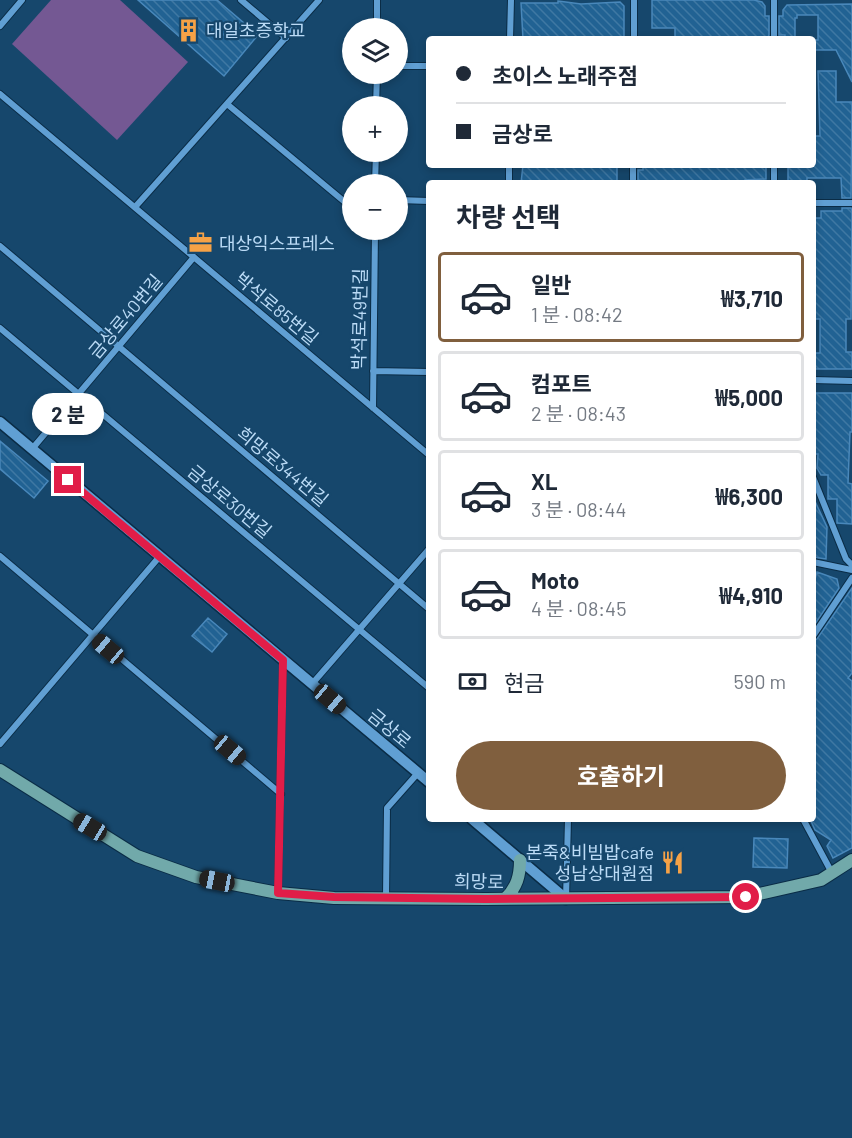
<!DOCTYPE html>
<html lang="ko">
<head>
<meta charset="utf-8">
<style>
	body { margin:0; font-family:Barlow,"Noto Sans KR",sans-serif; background:#f6f6f7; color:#1f2937; height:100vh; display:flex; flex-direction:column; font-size:22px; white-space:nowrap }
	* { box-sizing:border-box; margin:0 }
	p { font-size:20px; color:#747a83 }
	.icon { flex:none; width:33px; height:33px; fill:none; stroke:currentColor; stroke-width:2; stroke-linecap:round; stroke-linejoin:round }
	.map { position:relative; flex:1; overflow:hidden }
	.details { position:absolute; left:426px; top:180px; width:390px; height:642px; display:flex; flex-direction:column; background:#fff; border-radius:6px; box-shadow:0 3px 9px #0003 }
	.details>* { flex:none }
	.hud { position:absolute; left:426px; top:36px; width:390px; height:132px; border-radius:6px; box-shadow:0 3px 9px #0003; display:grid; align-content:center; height:132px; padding:0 30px; background:#fff }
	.buttons { position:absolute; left:342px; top:18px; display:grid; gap:12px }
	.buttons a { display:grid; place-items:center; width:66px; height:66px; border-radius:50%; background:#fff; box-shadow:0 3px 9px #0003; font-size:30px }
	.end { position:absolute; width:27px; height:27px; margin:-14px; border:8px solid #e11d48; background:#fff; box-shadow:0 0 0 3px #fff }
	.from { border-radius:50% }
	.bubble { position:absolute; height:42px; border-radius:21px; background:#fff; box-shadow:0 3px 9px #0003; font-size:20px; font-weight:700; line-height:42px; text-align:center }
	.car { position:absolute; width:18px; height:36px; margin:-18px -9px; border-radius:8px; box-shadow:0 0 4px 2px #0007; background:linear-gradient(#222 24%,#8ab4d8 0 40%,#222 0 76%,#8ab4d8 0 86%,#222 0) }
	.hud b { display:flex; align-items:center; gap:21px; height:57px; font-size:22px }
	.hud b+b { border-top:2px solid #e0e1e3 }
	.hud i { width:15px; height:15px; background:#1f2937 }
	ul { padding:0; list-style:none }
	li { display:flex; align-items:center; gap:18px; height:90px; margin:0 12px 9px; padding:0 18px; border:3px solid #e0e1e3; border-radius:6px }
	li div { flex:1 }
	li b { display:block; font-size:22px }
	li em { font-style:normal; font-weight:700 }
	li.on { border-color:#805f3e }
	li>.icon { width:54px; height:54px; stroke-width:1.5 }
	h2 { padding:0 30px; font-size:27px; line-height:72px }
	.pay { display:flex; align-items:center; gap:15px; height:66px; padding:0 30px; font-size:22px }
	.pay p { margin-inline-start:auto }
	.button { display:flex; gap:12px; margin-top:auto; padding:12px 30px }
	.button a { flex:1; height:69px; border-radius:36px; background:#805f3e; color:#fff; font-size:24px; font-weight:700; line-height:69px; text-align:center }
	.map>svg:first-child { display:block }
	.green { fill:#745893 }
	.building { fill:url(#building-back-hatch); stroke:#4988bb; stroke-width:1.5 }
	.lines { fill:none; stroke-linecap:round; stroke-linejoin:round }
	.minor-casing { stroke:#0a2c46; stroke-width:8 }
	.tertiary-casing { stroke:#0a2c46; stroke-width:13 }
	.secondary-casing { stroke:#0a2c46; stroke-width:14 }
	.minor { stroke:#609fd3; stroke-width:6 }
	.tertiary { stroke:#609fd3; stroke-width:10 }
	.secondary { stroke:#71a9aa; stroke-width:12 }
	.route { stroke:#e11d48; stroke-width:8 }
	.labels { text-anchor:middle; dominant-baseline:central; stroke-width:4.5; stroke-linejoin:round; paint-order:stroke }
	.poi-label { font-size:18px; fill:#bbdbf6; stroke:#16476c; text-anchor:start }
	.street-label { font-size:18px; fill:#bbdbf6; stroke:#16476c }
</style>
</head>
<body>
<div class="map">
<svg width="852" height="1138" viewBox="0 0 852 1138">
	<defs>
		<pattern id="building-back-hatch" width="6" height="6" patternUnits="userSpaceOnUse" patternTransform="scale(1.5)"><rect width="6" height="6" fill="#216293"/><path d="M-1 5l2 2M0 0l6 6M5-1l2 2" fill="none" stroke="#3f78a3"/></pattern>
	</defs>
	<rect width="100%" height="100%" fill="#16476c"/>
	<path class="green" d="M51,0H120L188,62L117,140L12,44Z"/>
	<path class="building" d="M138,0H217L258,35L224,76Z
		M652,0H754L762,2L765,6V16H769V35L768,37H746V39H675V28H652Z
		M558,1L581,4L620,2L624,6V39H523L521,3H558Z
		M852,4V82L836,50H813V40H818V15H797V18H795V39H785V35H779V16H783V10L787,5Z
		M818,71H836V102H852L851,198H842L841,178H807V183H788V165H813V136H820Z
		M523,165H617V183H521Z
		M643,165H766V179L745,180V183H638V170H643Z
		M842,208H851L852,211L851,319H846V352H852V369H813V353H820V319H813V218H821V211H842Z
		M813,393H852V432H850L848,483L852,484V524L837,523V499H828V475H821L817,468L818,454H813Z
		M0,441L48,481L34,498L0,469Z
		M813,497L827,527L826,559L813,557L815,527Z
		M817,572L837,579L839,588L813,627V586Z
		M852,588V673L848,678L852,681V848L833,858L827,846L831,840L815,830L810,819H813V641L817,639Z
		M208,618L227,634L212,652L192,636Z
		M754,838L788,839L787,868L753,867Z"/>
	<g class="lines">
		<defs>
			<path id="minor" d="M241,0L286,38
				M377,0V28
				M0,26L22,0
				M510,39L511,0
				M634,39V0
				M774,39V0
				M398,66H429
				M0,94L429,455
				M227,104L352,208
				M376,106L377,74
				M774,165V183
				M509,183V165
				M633,183V165
				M375,184L376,152
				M398,200L429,201
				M813,203H852
				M136,206L319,0
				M0,246L429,609
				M0,328L429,688
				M373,371L429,372
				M813,380L852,381
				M373,408L375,230
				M32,449L194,257
				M813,477L846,559L852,565
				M0,556L281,794
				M813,562L852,570
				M813,636L852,578
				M312,684L429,549
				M0,744L160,556
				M803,819L832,873
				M278,893L283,660
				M386,897L387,808L418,773
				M566,899L568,819"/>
			<path id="tertiary" d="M0,422L429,782
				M472,819L566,899"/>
			<path id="secondary" d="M0,770L137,856L196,877L278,893L334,898L486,899L746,897L821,880L852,860
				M505,899C517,887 520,876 520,860"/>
		</defs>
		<use href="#minor" class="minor-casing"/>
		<use href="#tertiary" class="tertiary-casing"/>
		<use href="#secondary" class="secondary-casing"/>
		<use href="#minor" class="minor"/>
		<use href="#tertiary" class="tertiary"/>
		<use href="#secondary" class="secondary"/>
	</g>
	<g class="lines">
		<path class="route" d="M68,480L283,660L278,893L334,897L486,899L746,897"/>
	</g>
	<defs>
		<symbol id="building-bare" viewBox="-9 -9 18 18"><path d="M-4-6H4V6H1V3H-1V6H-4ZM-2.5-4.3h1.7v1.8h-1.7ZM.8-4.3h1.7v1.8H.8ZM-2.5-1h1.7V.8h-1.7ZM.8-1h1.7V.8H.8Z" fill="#f6a246" stroke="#16476c" stroke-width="2.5" paint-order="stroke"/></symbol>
		<symbol id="office-bare" viewBox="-9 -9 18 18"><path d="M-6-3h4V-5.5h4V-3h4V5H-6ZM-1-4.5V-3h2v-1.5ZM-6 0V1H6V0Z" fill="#f6a246" stroke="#16476c" stroke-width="2.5" paint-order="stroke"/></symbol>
		<symbol id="restaurant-bare" viewBox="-9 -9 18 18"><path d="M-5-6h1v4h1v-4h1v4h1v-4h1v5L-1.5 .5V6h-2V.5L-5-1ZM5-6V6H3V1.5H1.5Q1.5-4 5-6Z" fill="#f6a246" stroke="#16476c" stroke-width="2.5" paint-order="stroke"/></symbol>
	</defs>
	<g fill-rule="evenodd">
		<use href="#building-bare" x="172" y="14" width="33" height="33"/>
		<use href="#office-bare" x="184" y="226" width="33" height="33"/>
		<use href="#restaurant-bare" x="656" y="846" width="33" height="33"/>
	</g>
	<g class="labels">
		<g class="poi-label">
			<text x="206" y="30">대일초증학교</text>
			<text x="219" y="243">대상익스프레스</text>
			<text x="654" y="852" text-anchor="end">본죽&amp;비빔밥cafe<tspan x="654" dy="21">성남상대원점</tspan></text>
		</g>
		<g class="street-label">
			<text transform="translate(277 308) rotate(40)">박석로85번길</text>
			<text transform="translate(125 316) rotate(-50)">금상로40번길</text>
			<text transform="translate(359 319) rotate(-89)">박석로49번길</text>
			<text transform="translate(283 466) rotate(40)">희망로344번길</text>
			<text transform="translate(230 501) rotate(40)">금상로30번길</text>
			<text transform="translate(390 728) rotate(40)">금상로</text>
			<text transform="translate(479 881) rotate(1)">희망로</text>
		</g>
	</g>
</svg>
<div class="buttons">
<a><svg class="icon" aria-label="layers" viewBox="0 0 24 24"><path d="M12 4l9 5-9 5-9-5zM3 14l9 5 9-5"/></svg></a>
<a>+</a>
<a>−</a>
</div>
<i class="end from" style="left:746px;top:897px"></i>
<i class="end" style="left:68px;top:480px"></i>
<div class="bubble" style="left:32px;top:393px;width:72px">2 분</div>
<i class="car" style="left:108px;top:649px;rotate:310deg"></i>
<i class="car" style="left:330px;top:699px;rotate:130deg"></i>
<i class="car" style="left:230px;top:750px;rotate:130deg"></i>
<i class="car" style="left:90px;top:827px;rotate:301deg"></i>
<i class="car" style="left:217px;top:881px;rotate:281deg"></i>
<div class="hud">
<b><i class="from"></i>초이스 노래주점</b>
<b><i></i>금상로</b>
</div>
<section class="details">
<h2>차량 선택</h2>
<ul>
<li class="on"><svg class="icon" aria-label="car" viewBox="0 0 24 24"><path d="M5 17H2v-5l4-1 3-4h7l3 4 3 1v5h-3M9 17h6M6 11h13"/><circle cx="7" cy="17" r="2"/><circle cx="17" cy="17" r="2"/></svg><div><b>일반</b><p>1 분 · 08:42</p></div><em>₩3,710</em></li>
<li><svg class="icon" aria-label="car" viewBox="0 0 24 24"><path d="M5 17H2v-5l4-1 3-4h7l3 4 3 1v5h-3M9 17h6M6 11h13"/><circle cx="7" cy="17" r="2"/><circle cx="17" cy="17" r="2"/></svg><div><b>컴포트</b><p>2 분 · 08:43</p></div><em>₩5,000</em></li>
<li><svg class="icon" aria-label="car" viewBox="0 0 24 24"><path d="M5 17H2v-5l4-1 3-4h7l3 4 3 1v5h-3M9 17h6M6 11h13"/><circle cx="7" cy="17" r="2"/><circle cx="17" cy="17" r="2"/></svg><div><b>XL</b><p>3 분 · 08:44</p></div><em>₩6,300</em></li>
<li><svg class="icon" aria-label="car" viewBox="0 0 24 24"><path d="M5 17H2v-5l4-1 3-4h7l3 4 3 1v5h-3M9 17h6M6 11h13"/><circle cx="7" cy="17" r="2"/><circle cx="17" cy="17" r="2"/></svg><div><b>Moto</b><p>4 분 · 08:45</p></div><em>₩4,910</em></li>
</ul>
<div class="pay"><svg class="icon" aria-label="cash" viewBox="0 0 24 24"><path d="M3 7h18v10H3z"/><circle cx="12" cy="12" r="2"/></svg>현금<p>590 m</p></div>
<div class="button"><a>호출하기</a></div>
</section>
</div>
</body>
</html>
